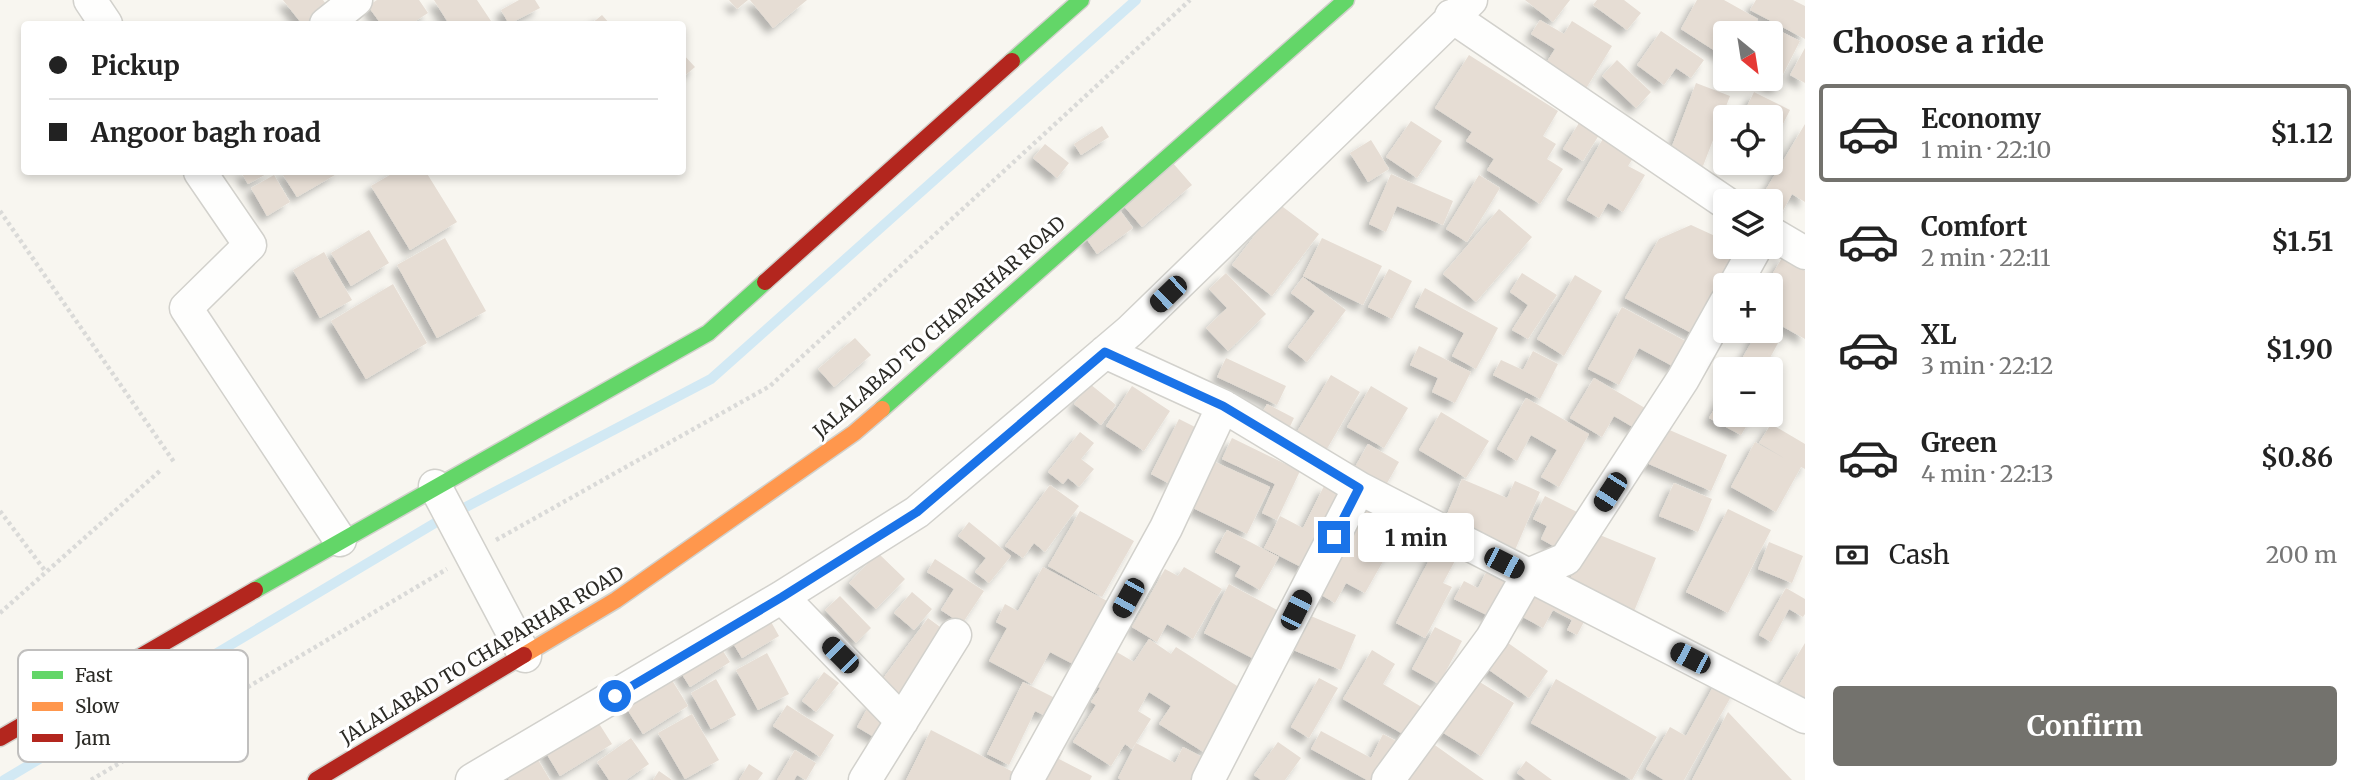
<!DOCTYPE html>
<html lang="en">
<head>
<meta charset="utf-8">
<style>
	body { margin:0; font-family:Merriweather,serif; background:#f2f2f2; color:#222; height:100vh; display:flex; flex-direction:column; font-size:26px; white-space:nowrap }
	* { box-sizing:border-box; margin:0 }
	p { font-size:23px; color:#767676 }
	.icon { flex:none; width:38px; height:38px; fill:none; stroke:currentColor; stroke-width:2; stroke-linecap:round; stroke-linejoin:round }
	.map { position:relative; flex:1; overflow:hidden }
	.side { display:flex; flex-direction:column; background:#fff; width:560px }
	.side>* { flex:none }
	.top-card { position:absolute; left:21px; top:21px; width:665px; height:154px; border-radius:7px; box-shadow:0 4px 10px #0003; display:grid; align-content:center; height:154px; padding:0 28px; background:#fff }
	.needle { width:46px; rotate:150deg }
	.fabs { position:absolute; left:1713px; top:21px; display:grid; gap:14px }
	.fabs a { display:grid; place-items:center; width:70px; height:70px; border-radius:7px; background:#fff; box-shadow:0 4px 10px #0003; font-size:35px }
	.end { position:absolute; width:32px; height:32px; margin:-16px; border:9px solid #1a73e8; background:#fff; box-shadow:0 0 0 4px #fff }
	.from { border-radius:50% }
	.bubble { position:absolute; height:49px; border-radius:7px; background:#fff; box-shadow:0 4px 10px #0003; font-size:23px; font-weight:700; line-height:49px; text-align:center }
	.car { position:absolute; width:21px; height:42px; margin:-21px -10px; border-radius:9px; box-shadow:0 0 5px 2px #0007; background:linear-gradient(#222 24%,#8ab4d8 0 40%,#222 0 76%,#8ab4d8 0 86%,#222 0) }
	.top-card b { display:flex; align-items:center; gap:24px; height:66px; font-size:26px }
	.top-card b+b { border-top:2px solid #e0e0e0 }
	.top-card i { width:18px; height:18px; background:#222 }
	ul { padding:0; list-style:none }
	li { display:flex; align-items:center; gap:21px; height:98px; margin:0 14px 10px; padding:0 14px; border:4px solid transparent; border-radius:7px }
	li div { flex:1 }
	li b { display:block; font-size:26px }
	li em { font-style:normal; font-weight:700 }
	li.selected { border-color:#73726d }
	li>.icon { width:63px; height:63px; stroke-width:1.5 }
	h2 { padding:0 28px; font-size:32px; line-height:84px }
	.pay { display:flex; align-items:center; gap:18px; height:77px; padding:0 28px; font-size:26px }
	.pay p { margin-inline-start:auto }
	.primary-button { display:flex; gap:14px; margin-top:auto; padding:14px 28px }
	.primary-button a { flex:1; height:80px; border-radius:7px; background:#73726d; color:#fff; font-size:28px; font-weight:700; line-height:80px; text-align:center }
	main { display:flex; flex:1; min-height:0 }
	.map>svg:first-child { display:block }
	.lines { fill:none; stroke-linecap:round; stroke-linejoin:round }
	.stream { stroke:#d2e9f4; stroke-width:10 }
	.building { fill:#e6ddd4; filter:url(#shadow) }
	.street-casing { stroke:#d2d1cc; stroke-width:35 }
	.fast-casing { stroke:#d2d1cc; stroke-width:19 }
	.slow-casing { stroke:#d2d1cc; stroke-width:19 }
	.jam-casing { stroke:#d2d1cc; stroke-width:19 }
	.path { stroke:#dadad8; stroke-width:4.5; stroke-dasharray:3.5 3.5; stroke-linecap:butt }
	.street { stroke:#fefefd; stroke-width:32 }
	.fast { stroke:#63d668; stroke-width:16 }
	.slow { stroke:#ff974d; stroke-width:16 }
	.jam { stroke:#b3261e; stroke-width:16 }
	.route { stroke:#1a73e8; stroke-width:9 }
	.labels { text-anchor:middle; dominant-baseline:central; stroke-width:6; stroke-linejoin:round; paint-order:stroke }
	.street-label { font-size:19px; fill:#2c2b26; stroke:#fff }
	.key { fill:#fff; stroke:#c0bfbe; stroke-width:2 }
	.key-label { font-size:19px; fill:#2c2b26 }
</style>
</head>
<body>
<main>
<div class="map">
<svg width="1805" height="780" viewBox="0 0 1805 780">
	<defs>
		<filter id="shadow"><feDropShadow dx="-6" dy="6" stdDeviation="3.5" flood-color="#0004"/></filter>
	</defs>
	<rect width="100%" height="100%" fill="#f8f6f0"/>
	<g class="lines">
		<path class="stream" d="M466,507L711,379L1136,0
			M4,780L435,523"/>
	</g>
	<path class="building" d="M283,0H323L331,11L313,24H302Z
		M377,0H419L428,13L411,24H381L368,6Z
		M434,0H477L493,24H449Z
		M519,0H535L540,8L509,24L501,10Z
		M729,0H748L737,9Z
		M750,0H807L773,28Z
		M1525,0H1570L1553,22Z
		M1597,0H1624L1641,13L1627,30L1593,5Z
		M1697,0H1724L1758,19L1750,33H1726V58L1681,29Z
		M1756,0H1793L1805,6V39L1750,10Z
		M602,15L610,24H591Z
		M1540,20L1564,34L1572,21L1612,46L1582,95L1541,71L1555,49L1531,34Z
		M1762,22L1800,41L1776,88L1758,79H1771V33H1756Z
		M1661,31L1704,60L1691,78L1676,68L1664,85L1637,65Z
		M1805,48V83L1790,75Z
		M682,53L695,67L682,78Z
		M1469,55L1558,111L1543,136L1556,144L1547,159L1563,169L1540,204L1487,170L1494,159L1466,141L1472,132L1435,108Z
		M1617,60L1651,92L1636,108L1602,76Z
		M1696,83L1730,96L1703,166L1669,154Z
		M1754,92L1790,110L1775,140L1783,145L1774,163L1771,161V117H1742Z
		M1411,121L1442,141L1417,178L1386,157Z
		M1579,123L1599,135L1583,161L1563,149Z
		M1805,124V202L1792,194L1781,214L1771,208V201H1759Z
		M1102,126L1109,137L1081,155L1074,144Z
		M1604,137L1635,155L1628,166L1645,175L1623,212L1608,203L1599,218L1567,200Z
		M1371,140L1389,169L1368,182L1350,153Z
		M1045,144L1069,163L1057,178L1033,158Z
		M1172,162L1192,185L1142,227L1122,204Z
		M241,172H270L248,184Z
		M281,172H340L297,197Z
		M395,172H426L457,222L410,250L371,186Z
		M1391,174L1453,201L1443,225L1397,206L1386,232L1369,224Z
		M274,175L290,202L267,216L251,188Z
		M1479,175L1500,188L1467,242L1446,229Z
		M1279,204L1319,234L1272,296L1232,265Z
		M1119,209L1133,228L1097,254L1083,234Z
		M1499,209L1532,237L1476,302L1443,274Z
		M1691,225L1726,241V247H1738L1748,252L1701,338L1625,298L1659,239Z
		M369,230L389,263L351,286L331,253Z
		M445,238L486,311L437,338L397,265Z
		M1322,238L1382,266L1363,305L1303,276Z
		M324,252L352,300L320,318L293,270Z
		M1782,258L1805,271V339L1771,320V285H1766Z
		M1389,269L1412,281L1392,319L1368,307Z
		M1226,273L1266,314L1228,351L1206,328L1227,308L1209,289Z
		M1522,273L1557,295L1528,339L1512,330L1528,305L1510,292Z
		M1575,275L1602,291L1564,356L1537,339Z
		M1303,277L1346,310L1307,362L1288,347L1315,311L1291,293Z
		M393,284L427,343L366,379L331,321Z
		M1425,288L1498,328L1476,369L1452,356L1464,333L1415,307Z
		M1622,307L1691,344L1678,369L1639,348L1619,385L1588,369Z
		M1758,331L1778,343L1764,369H1736Z
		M855,338L871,355L834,387L818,369Z
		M1419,346L1471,372L1455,403L1432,392L1438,378L1410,365Z
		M1533,351L1558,364L1540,399L1493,375L1501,360L1523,370Z
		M1226,358L1286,386L1277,405L1217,377Z
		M1331,375L1360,392L1324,454L1294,437Z
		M1594,378L1650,411L1638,430L1614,416L1602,437L1570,418Z
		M1090,384L1116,405L1101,425L1074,404Z
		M1132,386L1170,411L1144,451L1106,426Z
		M1371,386L1408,408L1384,448L1347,427Z
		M1726,389V415H1753L1741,435L1709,418Z
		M1526,398L1589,434L1559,487L1541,477L1557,450L1531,435L1517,461L1497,449Z
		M1267,404L1294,418L1286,435L1258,421Z
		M1441,412L1489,441L1466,478L1419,450Z
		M1179,419L1199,429L1170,484L1151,474Z
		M1771,424L1805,444V469L1801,467L1776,512L1731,487L1755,442L1784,458L1759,443Z
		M1658,425L1727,455L1711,491L1642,461Z
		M1080,432L1094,443L1081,459L1094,469L1079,487L1068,478L1063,484L1048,472Z
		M1232,438L1300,471L1277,520L1262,513L1275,484L1222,459Z
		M1368,444L1399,462L1382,492L1351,474Z
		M1215,462L1270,487L1247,534L1193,508Z
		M1462,479L1507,498L1515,481L1540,492L1512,557L1442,526Z
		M1674,483L1712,499L1698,532L1659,516Z
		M1050,485L1079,506L1045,552L1034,543L1023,558L1005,546Z
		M1324,486L1348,497L1311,572L1264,548L1280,516L1303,528Z
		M1545,496L1583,515L1564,552L1541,539L1547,526L1533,519Z
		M1362,505L1402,528L1365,593L1346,583L1335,603L1318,593Z
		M1728,509L1771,530L1728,613L1686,592Z
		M1080,511L1134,541L1102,597L1048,566Z
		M969,522L1011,556L989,583L975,572L986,558L958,536Z
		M1227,530L1279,557L1260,590L1235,576L1241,566L1215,552Z
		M1590,531L1656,558L1632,616L1566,589Z
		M1769,542L1803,556L1792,583L1758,569Z
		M1437,545L1458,555L1443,583L1452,587L1425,638L1396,623Z
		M878,553L905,579L876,609L849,583Z
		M935,559L984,591L962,624L941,610L954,589L927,572Z
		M1043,567L1111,603L1077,666L1050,652L1032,684L989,661L1007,628L996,622L1005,604L1018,611Z
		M1184,567L1222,589L1193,639L1167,624L1157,642L1132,627L1165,569L1178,576Z
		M1489,567L1517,582L1497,620L1454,599L1464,581L1478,588Z
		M1229,584L1290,617L1258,661L1204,633Z
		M1786,588L1805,599V614L1803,617L1789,609L1771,642L1759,635Z
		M1536,589L1587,616L1577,635L1567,630L1572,620L1553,610L1543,628L1521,616Z
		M912,592L932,609L914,630L894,613Z
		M840,596L871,628L856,643L825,610Z
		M766,613L779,636L742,658L728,635Z
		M1306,614L1356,635L1341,670L1291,649Z
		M928,618L951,635L900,706L876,688Z
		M1435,627L1462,641L1439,684L1412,669Z
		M1501,638L1548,671L1529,698L1482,665Z
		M1149,639L1171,654L1176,647L1245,691L1205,753L1159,724L1171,706L1149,692L1138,711L1151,719L1132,749L1125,744L1111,766L1073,742L1096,705L1091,702L1100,688L1094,684L1115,651L1134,662Z
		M716,640L730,662L690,687L676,665Z
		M1805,643V703L1778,687Z
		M1372,650L1395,664L1383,684L1425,709L1408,737L1343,699Z
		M767,653L789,694L758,710L736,670Z
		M824,672L839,683L816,712L802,701Z
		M1470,676L1514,703L1481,756L1437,729Z
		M1719,676L1737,686L1684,780H1664L1646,769L1670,727L1686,736Z
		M670,677L688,706L643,734L625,706Z
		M1319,678L1338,688L1309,738L1291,727Z
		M716,679L736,715L711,729L691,693Z
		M1556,679L1657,737L1632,780L1531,723Z
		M1023,682L1055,698L1046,716L1035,711L1009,765L987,754Z
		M871,702L893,714L879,740L857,727Z
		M787,705L834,735L820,757L773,726Z
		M591,711L612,744L560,776L540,743Z
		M1728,712L1792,780H1692Z
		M692,714L719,760L685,779L658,733Z
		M931,730L1019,775L1016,780H906Z
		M1321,731L1371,758L1383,734L1400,743L1379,780H1367L1311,749Z
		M631,738L649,764L626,780H609L597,762Z
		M1278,742L1301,758L1285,780H1261L1254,775Z
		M1136,743L1175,763L1183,747L1204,758L1193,780H1121L1118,778Z
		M1432,743L1484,780H1405Z
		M1048,744L1063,751L1059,759L1092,776L1090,780H1030Z
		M795,750L816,763L806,780L797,775L794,780H777Z
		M534,753L550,780H509L504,771Z
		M1526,761L1552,780H1526L1517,773Z
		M749,764L763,773L758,780H739Z
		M659,771L672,780H653Z"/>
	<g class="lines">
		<defs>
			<path id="street" d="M90,0L106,24
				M1451,16L1726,203
				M326,24L356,0
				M200,172L250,245L186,308L340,540
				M1771,233L1805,253
				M1735,285L1756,247
				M1105,352L1223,406L1359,488L1805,717
				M435,486L525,656
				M782,597L902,721
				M472,780L782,597L917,512L1130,331L1471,0
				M865,780L955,635
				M1027,780L1166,528L1223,406
				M1208,780L1359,488
				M1388,780L1492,638L1528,575L1566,559L1683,379L1726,302"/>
			<path id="fast" d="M1012,61L1081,0
				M882,409L1346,0
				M255,590L708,333L765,282"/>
			<path id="slow" d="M524,655L616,600L854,433L882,409"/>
			<path id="jam" d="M765,282L1012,61
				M0,738L255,590
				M316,780L524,655"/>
		</defs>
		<use href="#street" class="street-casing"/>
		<use href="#fast" class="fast-casing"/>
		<use href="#slow" class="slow-casing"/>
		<use href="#jam" class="jam-casing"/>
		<path class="path" d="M0,211L174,462
			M0,511L46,572
			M496,540L770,386L1190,0
			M0,613L162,469
			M91,780L447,569"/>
		<use href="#street" class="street"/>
		<use href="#fast" class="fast"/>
		<use href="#slow" class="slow"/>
		<use href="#jam" class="jam"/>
	</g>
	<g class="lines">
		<path class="route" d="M615,696L782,597L917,512L1105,352L1223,406L1359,488L1334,537"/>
	</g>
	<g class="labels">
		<g class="street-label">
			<text transform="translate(939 327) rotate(-41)">JALALABAD TO CHAPARHAR ROAD</text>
			<text transform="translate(482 655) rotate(-31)">JALALABAD TO CHAPARHAR ROAD</text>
		</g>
	</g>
	<rect x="18" y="650" width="230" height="112" rx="10" class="key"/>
	<rect x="32" y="671" width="31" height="8" fill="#63d668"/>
	<rect x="32" y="702" width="31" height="9" fill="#ff974d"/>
	<rect x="32" y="734" width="31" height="8" fill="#b3261e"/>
	<g class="key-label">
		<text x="75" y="682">Fast</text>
		<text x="75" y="713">Slow</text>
		<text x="75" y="745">Jam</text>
	</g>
</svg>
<div class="fabs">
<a><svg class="needle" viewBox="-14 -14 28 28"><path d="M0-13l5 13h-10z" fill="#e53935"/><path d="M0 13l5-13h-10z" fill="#767676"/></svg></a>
<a><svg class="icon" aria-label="locate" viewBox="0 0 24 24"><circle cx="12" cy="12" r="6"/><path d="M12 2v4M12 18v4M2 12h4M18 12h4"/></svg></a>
<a><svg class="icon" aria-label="layers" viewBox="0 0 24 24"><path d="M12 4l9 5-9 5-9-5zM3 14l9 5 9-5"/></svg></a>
<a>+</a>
<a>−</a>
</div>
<i class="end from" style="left:615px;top:696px"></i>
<i class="end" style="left:1334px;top:537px"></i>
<div class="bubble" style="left:1358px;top:513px;width:116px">1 min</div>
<i class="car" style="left:1168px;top:294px;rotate:226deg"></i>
<i class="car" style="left:1610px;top:492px;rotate:213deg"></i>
<i class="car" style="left:1504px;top:563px;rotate:117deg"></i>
<i class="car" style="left:1128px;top:598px;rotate:209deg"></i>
<i class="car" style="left:1296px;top:610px;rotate:27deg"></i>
<i class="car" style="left:840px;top:655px;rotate:315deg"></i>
<i class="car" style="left:1690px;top:658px;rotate:297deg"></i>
<div class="top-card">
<b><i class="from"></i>Pickup</b>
<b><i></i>Angoor bagh road</b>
</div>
</div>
<section class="side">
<h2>Choose a ride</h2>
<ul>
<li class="selected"><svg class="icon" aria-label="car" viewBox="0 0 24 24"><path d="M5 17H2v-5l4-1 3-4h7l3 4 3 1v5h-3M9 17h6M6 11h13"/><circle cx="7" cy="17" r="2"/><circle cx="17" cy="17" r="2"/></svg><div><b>Economy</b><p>1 min · 22:10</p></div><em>$1.12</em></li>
<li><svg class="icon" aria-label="car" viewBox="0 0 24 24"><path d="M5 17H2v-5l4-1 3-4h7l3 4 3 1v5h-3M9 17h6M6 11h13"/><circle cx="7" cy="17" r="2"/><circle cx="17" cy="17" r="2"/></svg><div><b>Comfort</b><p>2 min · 22:11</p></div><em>$1.51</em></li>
<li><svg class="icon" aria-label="car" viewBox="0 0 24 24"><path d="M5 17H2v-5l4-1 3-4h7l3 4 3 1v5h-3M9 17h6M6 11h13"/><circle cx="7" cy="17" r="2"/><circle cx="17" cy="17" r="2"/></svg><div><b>XL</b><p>3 min · 22:12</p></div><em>$1.90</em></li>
<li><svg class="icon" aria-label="car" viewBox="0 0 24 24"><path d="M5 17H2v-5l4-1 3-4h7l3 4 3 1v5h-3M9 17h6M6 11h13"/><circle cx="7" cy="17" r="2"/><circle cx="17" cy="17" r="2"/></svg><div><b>Green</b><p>4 min · 22:13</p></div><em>$0.86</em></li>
</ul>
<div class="pay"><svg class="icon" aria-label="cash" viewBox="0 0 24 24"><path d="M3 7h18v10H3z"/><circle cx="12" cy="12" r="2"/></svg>Cash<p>200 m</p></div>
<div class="primary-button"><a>Confirm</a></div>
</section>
</main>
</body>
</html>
